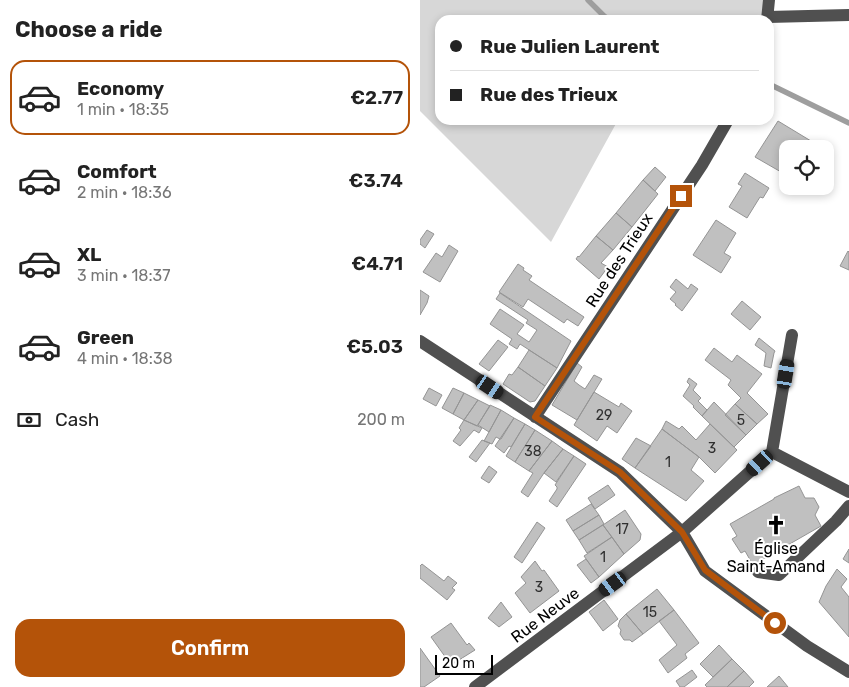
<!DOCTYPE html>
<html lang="en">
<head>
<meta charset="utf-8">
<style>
	body { margin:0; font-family:Rubik,sans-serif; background:#f6f6f6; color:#222; height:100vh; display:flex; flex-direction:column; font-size:19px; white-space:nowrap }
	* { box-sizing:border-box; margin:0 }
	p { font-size:16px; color:#767676 }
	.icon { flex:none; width:28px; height:28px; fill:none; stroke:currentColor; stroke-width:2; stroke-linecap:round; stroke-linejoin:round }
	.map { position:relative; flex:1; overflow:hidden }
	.side { display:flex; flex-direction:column; background:#fff; width:420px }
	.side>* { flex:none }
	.hud { position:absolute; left:15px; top:15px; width:339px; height:110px; border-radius:15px; box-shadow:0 2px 8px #0003; display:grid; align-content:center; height:110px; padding:0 15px; background:#fff }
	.fabs { position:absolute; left:359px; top:140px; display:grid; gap:10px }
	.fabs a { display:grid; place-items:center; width:55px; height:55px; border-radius:10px; background:#fff; box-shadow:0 2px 8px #0003; font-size:25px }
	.scale { position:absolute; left:15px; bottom:12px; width:58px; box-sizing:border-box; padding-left:5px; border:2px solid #000; border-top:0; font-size:14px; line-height:18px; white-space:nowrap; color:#000; -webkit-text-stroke:4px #fff; paint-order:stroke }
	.end { position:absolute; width:22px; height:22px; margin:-11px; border:6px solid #b45309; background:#fff; box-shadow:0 0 0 2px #fff }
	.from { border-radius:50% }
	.car { position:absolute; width:15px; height:30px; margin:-15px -8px; border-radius:6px; box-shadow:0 0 4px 1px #0007; background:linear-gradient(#222 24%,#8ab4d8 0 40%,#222 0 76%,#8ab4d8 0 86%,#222 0) }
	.hud b { display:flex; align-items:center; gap:18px; height:48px; font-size:19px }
	.hud b+b { border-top:1px solid #e0e0e0 }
	.hud i { width:12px; height:12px; background:#222 }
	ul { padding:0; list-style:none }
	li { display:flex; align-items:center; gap:15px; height:75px; margin:0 10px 8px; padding:0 5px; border:2px solid transparent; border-radius:15px }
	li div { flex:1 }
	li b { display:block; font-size:19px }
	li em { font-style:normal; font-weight:600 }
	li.selected { border-color:#b45309 }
	li>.icon { width:45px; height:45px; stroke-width:1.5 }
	h2 { padding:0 15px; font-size:22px; line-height:60px }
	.pay { display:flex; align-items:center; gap:12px; height:55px; padding:0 15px; font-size:19px }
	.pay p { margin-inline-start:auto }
	.cta { display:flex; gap:10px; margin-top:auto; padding:10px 15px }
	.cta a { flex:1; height:58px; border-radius:15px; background:#b45309; color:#fff; font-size:20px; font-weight:600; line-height:58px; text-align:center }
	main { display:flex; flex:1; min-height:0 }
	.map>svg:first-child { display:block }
	.green { fill:#d7d7d7 }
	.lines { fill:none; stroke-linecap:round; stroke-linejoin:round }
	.stream { stroke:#9e9e9e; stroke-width:5.5 }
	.building { fill:#c0c0c0; stroke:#949494 }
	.minor { stroke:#505050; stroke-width:12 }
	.route { stroke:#b45309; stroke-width:6 }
	.labels { text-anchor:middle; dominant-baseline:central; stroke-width:4; stroke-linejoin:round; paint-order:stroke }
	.number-label { font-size:14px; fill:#303030 }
	.street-label { font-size:16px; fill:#000; stroke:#fff }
	.poi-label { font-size:16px; fill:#000; stroke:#fff }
</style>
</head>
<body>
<main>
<section class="side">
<h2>Choose a ride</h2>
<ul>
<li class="selected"><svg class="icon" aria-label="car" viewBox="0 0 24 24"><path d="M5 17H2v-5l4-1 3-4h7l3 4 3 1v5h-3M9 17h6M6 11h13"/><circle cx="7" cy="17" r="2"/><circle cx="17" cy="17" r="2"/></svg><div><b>Economy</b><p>1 min · 18:35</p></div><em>€2.77</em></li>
<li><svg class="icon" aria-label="car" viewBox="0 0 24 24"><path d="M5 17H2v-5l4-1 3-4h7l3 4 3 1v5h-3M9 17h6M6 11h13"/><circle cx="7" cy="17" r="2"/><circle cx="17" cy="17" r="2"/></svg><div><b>Comfort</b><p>2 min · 18:36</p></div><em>€3.74</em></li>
<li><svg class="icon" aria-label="car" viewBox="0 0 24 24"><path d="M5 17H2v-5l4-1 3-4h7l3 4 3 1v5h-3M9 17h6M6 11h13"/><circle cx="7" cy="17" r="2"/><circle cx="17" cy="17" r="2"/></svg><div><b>XL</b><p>3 min · 18:37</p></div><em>€4.71</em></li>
<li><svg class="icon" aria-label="car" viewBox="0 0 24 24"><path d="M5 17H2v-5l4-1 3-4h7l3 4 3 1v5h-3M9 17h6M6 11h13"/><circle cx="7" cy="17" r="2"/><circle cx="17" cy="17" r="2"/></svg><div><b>Green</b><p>4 min · 18:38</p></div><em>€5.03</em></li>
</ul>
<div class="pay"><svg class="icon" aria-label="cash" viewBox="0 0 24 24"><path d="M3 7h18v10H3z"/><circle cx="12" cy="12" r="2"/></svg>Cash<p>200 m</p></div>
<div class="cta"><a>Confirm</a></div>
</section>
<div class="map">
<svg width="429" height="687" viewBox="0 0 429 687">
	<rect width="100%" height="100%" fill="#fff"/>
	<path class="green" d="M0,0H349L347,20H20V120H198L131,242L0,111Z"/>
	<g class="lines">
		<path class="stream" d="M168,0L184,16L190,20
			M349,84L429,123"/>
	</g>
	<path class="building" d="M358,121L391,141L386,149H368V176L335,157Z
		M235,167L246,177L235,191L223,180Z
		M325,173L349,188L343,198L340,197L327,218L309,207L322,186L318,184Z
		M223,180L238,194L212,227L196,213Z
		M196,213L212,227L193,250L176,236Z
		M296,220L316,233L304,253L311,257L301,273L273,255Z
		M7,230L14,234L5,248L0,244V240Z
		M176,236L193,250L181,263L188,267L179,279L156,259L158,256L159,257Z
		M29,245L38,251L20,282L3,272L16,253L22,257Z
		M428,251L429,252V270L420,266Z
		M98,264L104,268L103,270L112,276L109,280L164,317L158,326L147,319L144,323L108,299L103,307L79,292Z
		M256,279L268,289L271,284L278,289L262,311L255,305L256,304L250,299L256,292L250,287Z
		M0,290L9,296L7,303L0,315Z
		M80,293L151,341L137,368L100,344L97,349L89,344L92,339L70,324L80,309L104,325L97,334L109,342L117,330L106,323L108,320L76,299Z
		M322,301L341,317L330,330L311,314Z
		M339,338L355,351L354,353L351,368L344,366L346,353L335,345Z
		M78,340L88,347L69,371L59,364Z
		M294,348L312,362L317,355L342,374L327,393L348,414L337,424L315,404L321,398L308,385L311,380L285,360Z
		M109,350L137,368L125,386L98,367Z
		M157,363L162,367L154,381L159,385L165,389L174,375L182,379L157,420L132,405Z
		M98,367L125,386L115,401L110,402L83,384L89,374L92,375Z
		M269,378L277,384L273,390L281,398L278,401L287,410L282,416L273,407L274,406L263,396L270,385L267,382Z
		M9,388L22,395L16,406L3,399Z
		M33,388L44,393L33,414L22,408Z
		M174,392L199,407L201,403L212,411L197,433L187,426L177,441L154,425Z
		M44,393L58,400L44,420L33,414Z
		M58,400L70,406L57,426L44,420Z
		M294,402L326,435L314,447L282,416Z
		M315,404L337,424L326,435L305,415Z
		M70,405L81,410L69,432L58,425Z
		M81,410L94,418L81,439H80L76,437L72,444L64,441Z
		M94,418L105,424L91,447L89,446L84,453L75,446Z
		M44,420L62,428L59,433L54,430L40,446L33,441L41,430L39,428Z
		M246,421L259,429L262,426L276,440L290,424L317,450L295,473L279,457L242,429Z
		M105,424L115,430L95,462L86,456Z
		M242,429L279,457L271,470L284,481L266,501L215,468Z
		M115,430L132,441L109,471L95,462Z
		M216,438L231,446L215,468L202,459Z
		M62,440L70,443L56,462L49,457Z
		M132,441L143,449L124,473L108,497L101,492L113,473L109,471Z
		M143,449L154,456L136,482L124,473Z
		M154,456L166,464L137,507L129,501L137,489V487L135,485Z
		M69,466L77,472L69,483L61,478Z
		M188,485L195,495L175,509L168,498Z
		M379,486L385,498H394L399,507L395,515L401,526L333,565L325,551L321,553L312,539L317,536L310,524L354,499V498Z
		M171,504L179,515L153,531L146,520Z
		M205,510L221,534L220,540L204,554L183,525Z
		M179,515L184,524L159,540L153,531Z
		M117,522L125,528L102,563L94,557Z
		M183,525L192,537L167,553L159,540Z
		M192,537L204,554L179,577L164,556Z
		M429,549V563L423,559Z
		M166,559L179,577L171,583L157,565Z
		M115,561L122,571L124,570L139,591L110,613L95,593L106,583L101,577Z
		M2,564L24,581L28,576L37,583L32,588L35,590L27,600L0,578V566Z
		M417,569L427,579L421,587L429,597V637L399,602L406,586Z
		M237,589L254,610L223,634L206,614Z
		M184,600L198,619L183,631L169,612Z
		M81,602L92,617L79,627L68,618Z
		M254,610L279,643L265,654L267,658L248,673L239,660L257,645L239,621Z
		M206,614L223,634L212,642L210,640H204L200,634L201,630L198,626L200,620Z
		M31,623L47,645L49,643L55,650L31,665L11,637Z
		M299,645L312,659L293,677L280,664Z
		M0,648L20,676L4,687H0Z
		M312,659L324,671L307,687H287L285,685Z
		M272,670L277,677L264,687H260L256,681Z
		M324,671L334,682L329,687H307Z
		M359,676L368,687H347Z"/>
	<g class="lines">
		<path class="minor" d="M348,17L429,15
			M347,20L349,0
			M0,341L200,472L262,532L285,571L387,646L429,672
			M115,417L282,165L308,120
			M352,452L372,335
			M338,572L359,575L416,521L429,506
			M55,687L262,532L352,452L429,492"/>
	</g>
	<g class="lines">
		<path class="route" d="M261,196L115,417L200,472L262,532L285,570L355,623"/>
	</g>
	<defs>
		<symbol id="church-bare" viewBox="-9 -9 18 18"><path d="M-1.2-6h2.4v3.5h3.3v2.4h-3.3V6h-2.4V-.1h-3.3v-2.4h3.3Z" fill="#000" stroke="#fff" stroke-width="2.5" paint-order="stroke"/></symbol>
	</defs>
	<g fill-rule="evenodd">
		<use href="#church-bare" x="342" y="511" width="28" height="28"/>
	</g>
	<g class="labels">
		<g class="number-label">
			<text x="184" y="415">29</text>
			<text x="321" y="420">5</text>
			<text x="292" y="448">3</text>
			<text x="113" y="451">38</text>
			<text x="248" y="462">1</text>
			<text x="202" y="529">17</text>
			<text x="183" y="557">1</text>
			<text x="119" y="587">3</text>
			<text x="230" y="612">15</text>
		</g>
		<g class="street-label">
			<text transform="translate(199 260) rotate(-57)">Rue des Trieux</text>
			<text transform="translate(125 615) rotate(-37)">Rue Neuve</text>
		</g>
		<g class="poi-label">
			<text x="356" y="548">Église<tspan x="356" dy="18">Saint-Amand</tspan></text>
		</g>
	</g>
</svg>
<div class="fabs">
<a><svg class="icon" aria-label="locate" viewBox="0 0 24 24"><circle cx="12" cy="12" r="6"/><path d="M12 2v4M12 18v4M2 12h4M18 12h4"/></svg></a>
</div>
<div class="scale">20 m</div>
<i class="end from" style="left:355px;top:623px"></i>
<i class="end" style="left:261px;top:196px"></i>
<i class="car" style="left:366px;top:374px;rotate:9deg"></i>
<i class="car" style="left:70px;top:387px;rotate:124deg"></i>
<i class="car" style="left:340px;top:463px;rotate:228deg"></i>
<i class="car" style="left:193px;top:584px;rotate:234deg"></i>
<div class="hud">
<b><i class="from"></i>Rue Julien Laurent</b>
<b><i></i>Rue des Trieux</b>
</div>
</div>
</main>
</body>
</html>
